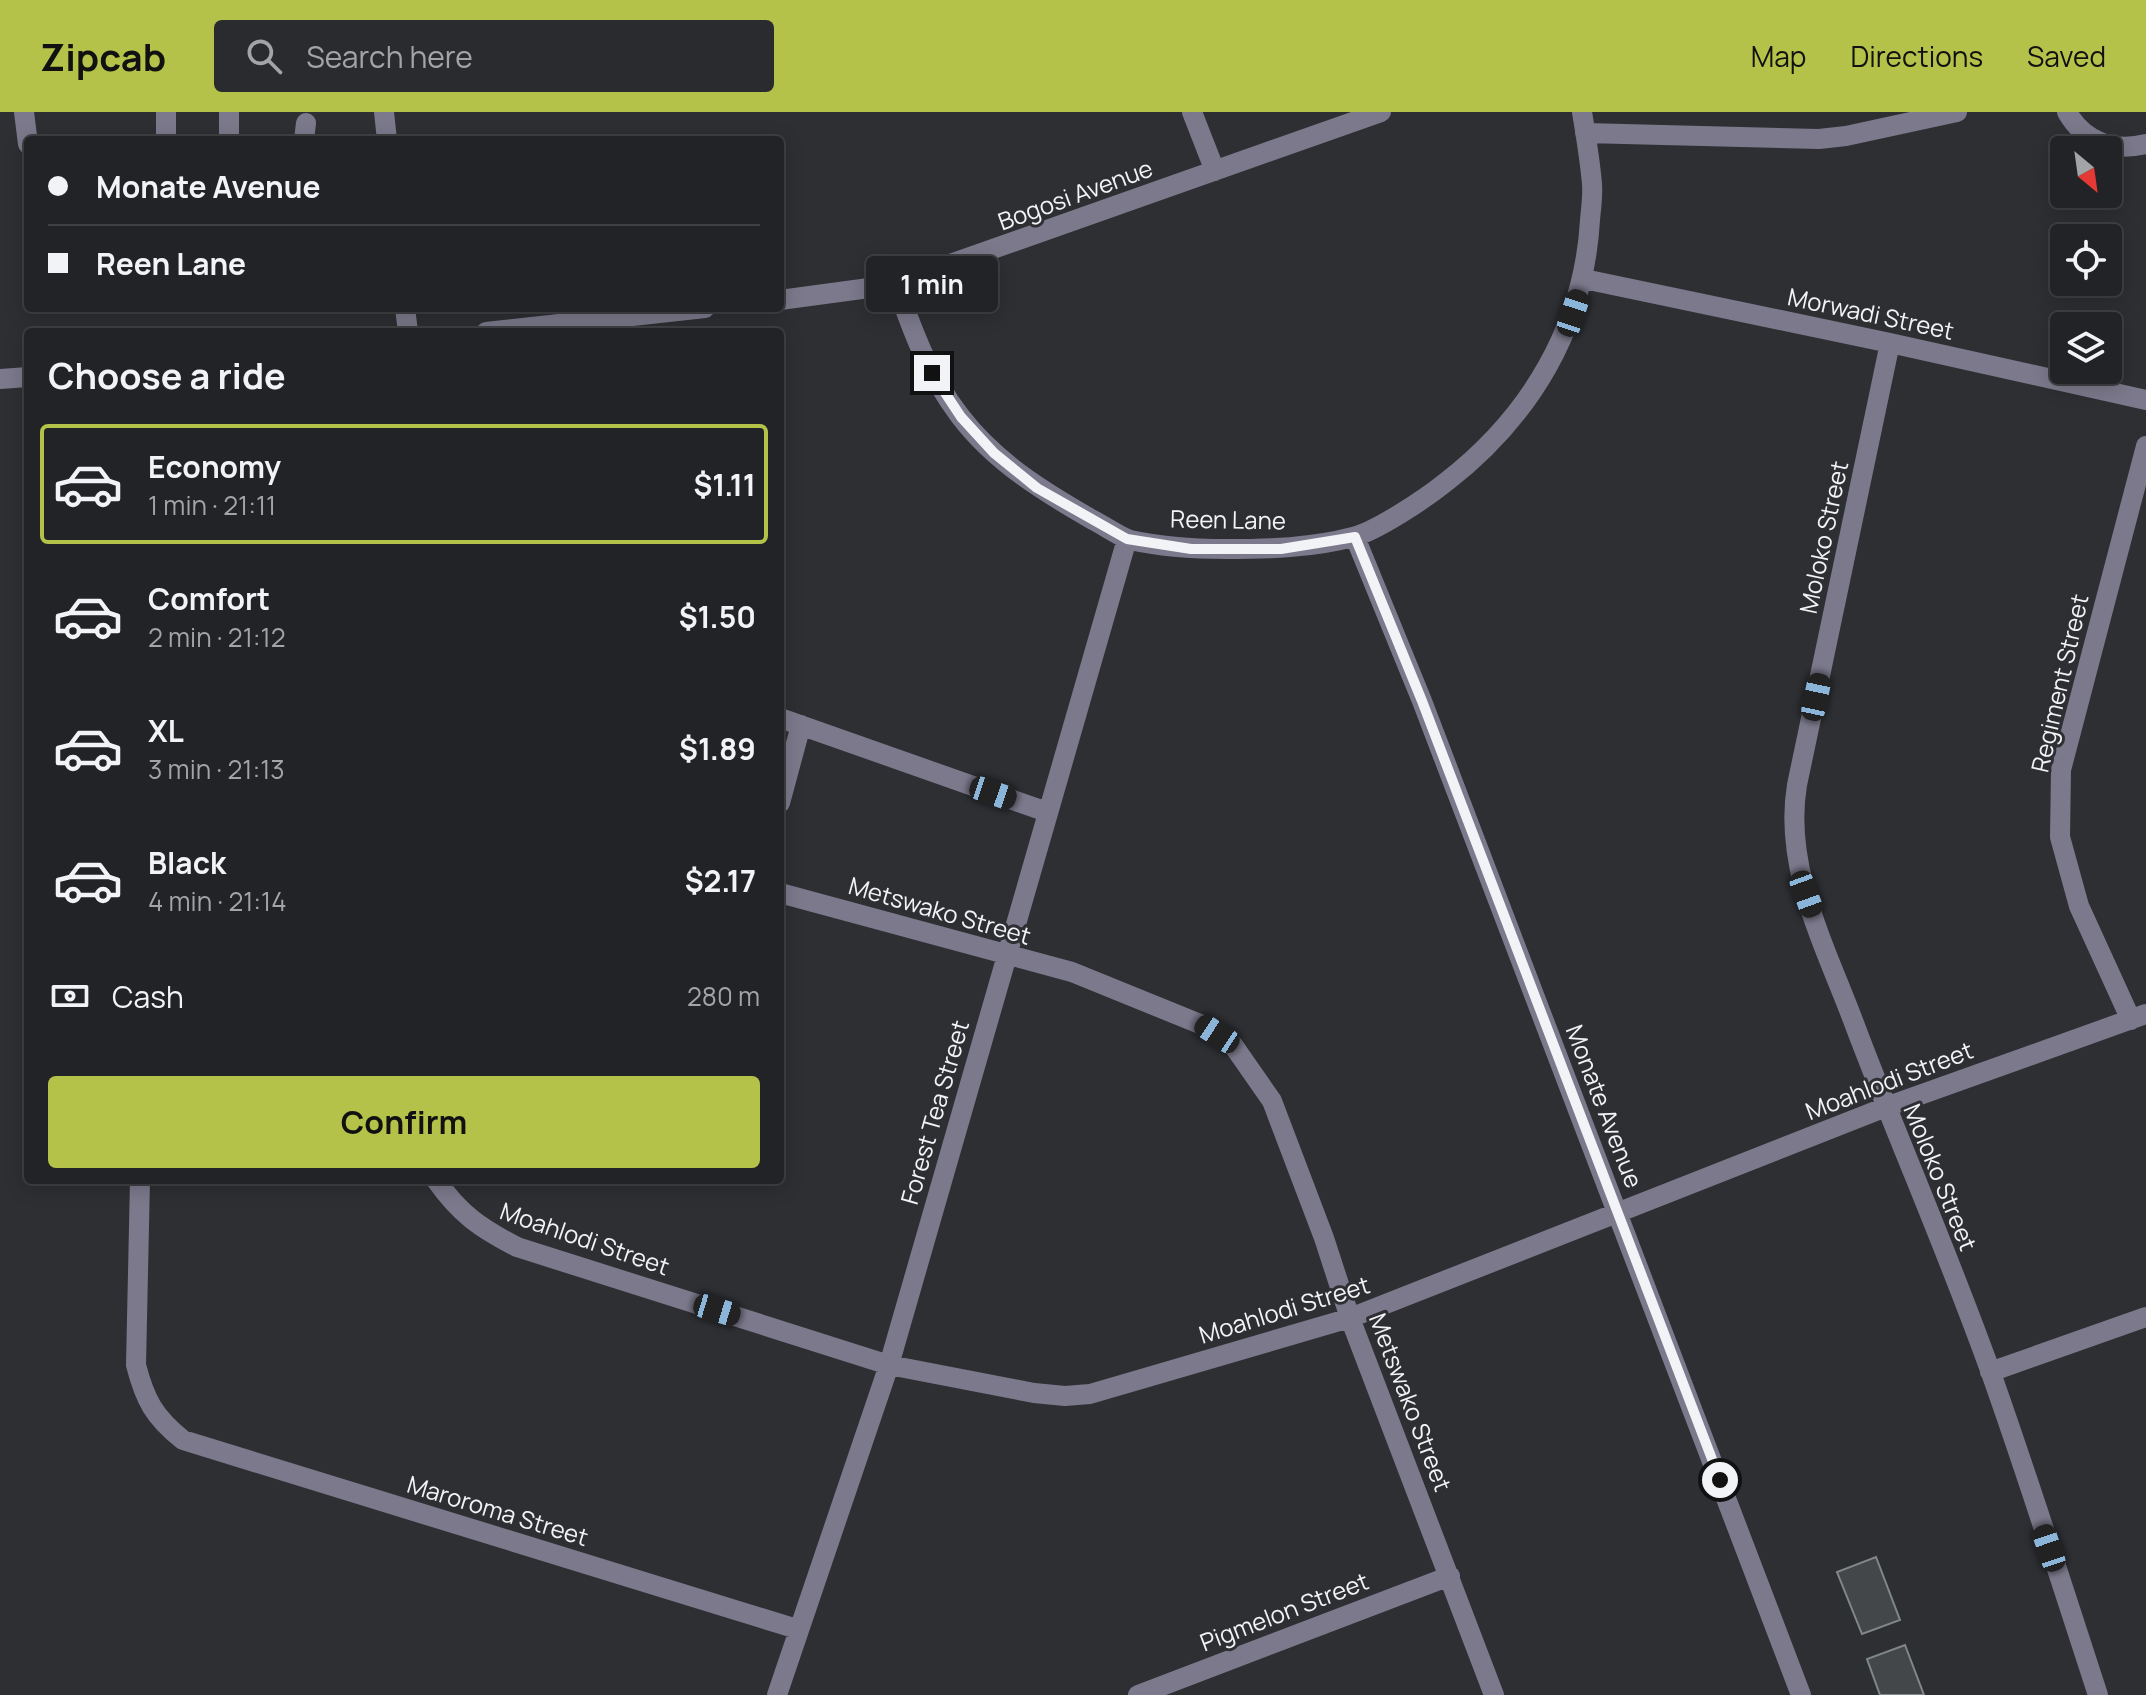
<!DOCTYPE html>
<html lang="en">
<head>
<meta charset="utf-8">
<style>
	body { margin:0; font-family:Manrope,sans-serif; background:#2a2b2e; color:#f1f3f6; height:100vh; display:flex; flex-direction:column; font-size:30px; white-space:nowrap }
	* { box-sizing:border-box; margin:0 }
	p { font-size:26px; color:#a2a4a7 }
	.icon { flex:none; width:44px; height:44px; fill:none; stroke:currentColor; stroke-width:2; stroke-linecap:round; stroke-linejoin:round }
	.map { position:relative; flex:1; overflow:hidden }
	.sheet { position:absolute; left:24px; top:216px; width:760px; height:856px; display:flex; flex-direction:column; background:#222326; border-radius:8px; box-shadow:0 4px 20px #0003,0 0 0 2px #3f4043 }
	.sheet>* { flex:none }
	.top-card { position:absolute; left:24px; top:24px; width:760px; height:176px; border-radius:8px; box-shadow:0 4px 20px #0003,0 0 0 2px #3f4043; display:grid; align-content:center; height:176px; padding:0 24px; background:#222326 }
	.needle { width:52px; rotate:151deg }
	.tools { position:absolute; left:2050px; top:24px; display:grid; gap:16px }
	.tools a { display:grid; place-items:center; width:72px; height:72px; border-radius:8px; background:#222326; box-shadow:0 4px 20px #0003,0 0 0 2px #3f4043; font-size:40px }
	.end { position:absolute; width:36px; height:36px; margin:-18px; border:10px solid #f2f3f6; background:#111; box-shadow:0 0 0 4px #111 }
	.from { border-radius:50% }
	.bubble { position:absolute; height:56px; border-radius:8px; background:#222326; box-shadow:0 4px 20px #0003,0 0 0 2px #3f4043; font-size:26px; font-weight:700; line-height:56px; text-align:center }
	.car { position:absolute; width:24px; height:48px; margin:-24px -12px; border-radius:10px; box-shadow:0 0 6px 2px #0007; background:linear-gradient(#222 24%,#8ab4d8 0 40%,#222 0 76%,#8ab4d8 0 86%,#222 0) }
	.top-card b { display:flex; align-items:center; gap:28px; height:76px; font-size:30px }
	.top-card b+b { border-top:2px solid #3f4043 }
	.top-card i { width:20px; height:20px; background:#f1f3f6 }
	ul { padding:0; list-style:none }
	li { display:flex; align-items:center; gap:24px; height:120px; margin:0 16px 12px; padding:0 8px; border:4px solid transparent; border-radius:8px }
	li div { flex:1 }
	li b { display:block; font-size:30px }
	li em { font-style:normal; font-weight:700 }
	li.current { border-color:#b4c24a }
	li>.icon { width:72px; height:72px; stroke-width:1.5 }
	h2 { padding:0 24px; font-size:36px; line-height:96px }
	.pay { display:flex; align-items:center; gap:20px; height:88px; padding:0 24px; font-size:30px }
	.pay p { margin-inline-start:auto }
	.primary-button { display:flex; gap:16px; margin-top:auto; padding:16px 24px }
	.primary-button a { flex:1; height:92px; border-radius:8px; background:#b4c24a; color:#111; font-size:32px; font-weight:700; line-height:92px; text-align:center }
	header { display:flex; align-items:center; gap:48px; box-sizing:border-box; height:112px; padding:0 40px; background:#b4c24a; color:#111 }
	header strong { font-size:38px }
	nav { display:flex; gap:44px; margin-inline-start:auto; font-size:28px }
	.search { width:560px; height:72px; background:#2a2b2e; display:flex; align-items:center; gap:20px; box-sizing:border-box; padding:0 28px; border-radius:8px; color:#a2a4a7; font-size:30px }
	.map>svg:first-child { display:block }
	.building { fill:#43474a; stroke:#818689; stroke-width:2 }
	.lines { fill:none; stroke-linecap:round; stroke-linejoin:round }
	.minor { stroke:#7b798b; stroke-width:20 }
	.route { stroke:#f2f3f6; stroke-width:10 }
	.labels { text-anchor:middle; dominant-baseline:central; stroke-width:6; stroke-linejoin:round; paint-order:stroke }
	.street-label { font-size:24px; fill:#f2f3f6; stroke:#2d2f33 }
</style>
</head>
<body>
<header>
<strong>Zipcab</strong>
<div class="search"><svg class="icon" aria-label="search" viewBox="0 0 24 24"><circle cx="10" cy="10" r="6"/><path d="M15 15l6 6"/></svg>Search here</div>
<nav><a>Map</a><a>Directions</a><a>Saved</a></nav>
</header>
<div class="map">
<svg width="2146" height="1583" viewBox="0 0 2146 1583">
	<rect width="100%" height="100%" fill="#2d2f33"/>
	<path class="building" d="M1876,1445L1900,1508L1862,1522L1837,1460Z
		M1905,1533L1924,1583H1880L1867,1547Z"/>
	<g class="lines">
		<path class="minor" d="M24,0L28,32
			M166,0V28
			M229,0V28
			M384,0L387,28
			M1192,0L1215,59
			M2067,0C2084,30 2114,40 2146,32
			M1585,21L1819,27L1846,24L1957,0
			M304,28L306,11
			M1584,167L1890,231L2146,288
			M895,168C911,216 929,264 960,304C995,350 1044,380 1093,408C1105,414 1118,424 1130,428C1162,435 1194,437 1226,437C1269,437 1311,436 1353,425C1377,419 1426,386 1446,370C1530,305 1584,215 1590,108C1591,96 1593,84 1592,72C1590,48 1586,24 1582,0
			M780,188L869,176L936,157L1381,0
			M405,196L408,220
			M486,220L705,196
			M1890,231L1797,673C1783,756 1826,836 1854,911C1898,1028 1949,1143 1991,1261C2029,1368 2063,1476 2098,1583
			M0,267L28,265
			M1355,425L1422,589L1801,1583
			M780,606L1047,700
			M780,691L801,613
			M780,781L1072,860L1200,912L1233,933L1272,989L1324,1126L1350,1206L1494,1583
			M2131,908L2079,794L2060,725L2061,658L2146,334
			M140,1068L136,1253C145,1288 154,1305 183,1328L797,1517
			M436,1068C460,1102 480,1116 517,1135L889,1253L1034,1281L1065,1284L1090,1282L1350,1206L1886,995L2146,902
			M1990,1260L2146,1205
			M777,1583L889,1253L1127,427
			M1138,1583L1450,1464"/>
	</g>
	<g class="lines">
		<path class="route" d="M932,261L961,305L994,341L1037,376L1127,427L1191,437H1281L1355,425L1422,589L1720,1368"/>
	</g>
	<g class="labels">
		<g class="street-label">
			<text transform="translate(1075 82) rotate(-20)">Bogosi Avenue</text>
			<text transform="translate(1871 201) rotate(12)">Morwadi Street</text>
			<text transform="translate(1228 407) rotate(1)">Reen Lane</text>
			<text transform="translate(1823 425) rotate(-78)">Moloko Street</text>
			<text transform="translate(2059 571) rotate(-77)">Regiment Street</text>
			<text transform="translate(940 798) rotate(16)">Metswako Street</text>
			<text transform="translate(1889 968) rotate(-21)">Moahlodi Street</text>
			<text transform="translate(1605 994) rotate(69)">Monate Avenue</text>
			<text transform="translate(934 1000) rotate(-74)">Forest Tea Street</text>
			<text transform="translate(1941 1065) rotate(68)">Moloko Street</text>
			<text transform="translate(585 1126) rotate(19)">Moahlodi Street</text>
			<text transform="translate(1284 1197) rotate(-17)">Moahlodi Street</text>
			<text transform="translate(1411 1290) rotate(69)">Metswako Street</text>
			<text transform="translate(498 1398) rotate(17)">Maroroma Street</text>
			<text transform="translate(1284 1499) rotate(-21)">Pigmelon Street</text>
		</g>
	</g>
</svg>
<div class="tools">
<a><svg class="needle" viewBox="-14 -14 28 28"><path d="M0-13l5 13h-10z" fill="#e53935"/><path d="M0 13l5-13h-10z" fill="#a2a4a7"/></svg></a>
<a><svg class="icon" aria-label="locate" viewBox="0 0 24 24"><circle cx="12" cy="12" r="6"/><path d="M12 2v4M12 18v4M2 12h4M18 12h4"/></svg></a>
<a><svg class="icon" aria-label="layers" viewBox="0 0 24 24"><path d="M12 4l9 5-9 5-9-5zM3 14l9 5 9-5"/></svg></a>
</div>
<i class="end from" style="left:1720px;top:1368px"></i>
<i class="end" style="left:932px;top:261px"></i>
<div class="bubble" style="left:866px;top:144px;width:132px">1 min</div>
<i class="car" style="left:1573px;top:201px;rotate:18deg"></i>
<i class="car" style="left:1816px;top:585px;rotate:12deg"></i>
<i class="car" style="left:993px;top:681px;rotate:109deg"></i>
<i class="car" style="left:1806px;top:782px;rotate:160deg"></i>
<i class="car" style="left:1217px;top:922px;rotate:303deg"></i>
<i class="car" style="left:717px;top:1198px;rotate:107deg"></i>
<i class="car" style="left:2049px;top:1436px;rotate:341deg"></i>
<div class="top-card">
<b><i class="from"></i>Monate Avenue</b>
<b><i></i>Reen Lane</b>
</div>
<section class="sheet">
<h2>Choose a ride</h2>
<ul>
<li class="current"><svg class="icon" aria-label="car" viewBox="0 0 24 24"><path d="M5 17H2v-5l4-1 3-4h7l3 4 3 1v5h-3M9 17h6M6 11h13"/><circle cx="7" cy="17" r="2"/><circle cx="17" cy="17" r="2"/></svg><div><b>Economy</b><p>1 min · 21:11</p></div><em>$1.11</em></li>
<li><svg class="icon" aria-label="car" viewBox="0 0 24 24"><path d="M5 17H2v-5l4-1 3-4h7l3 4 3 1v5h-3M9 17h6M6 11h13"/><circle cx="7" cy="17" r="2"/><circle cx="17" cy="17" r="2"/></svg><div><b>Comfort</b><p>2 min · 21:12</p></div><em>$1.50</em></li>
<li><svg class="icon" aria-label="car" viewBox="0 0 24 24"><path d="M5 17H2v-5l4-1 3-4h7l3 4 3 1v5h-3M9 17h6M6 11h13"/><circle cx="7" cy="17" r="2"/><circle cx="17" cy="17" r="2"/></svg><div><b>XL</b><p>3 min · 21:13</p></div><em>$1.89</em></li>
<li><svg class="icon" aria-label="car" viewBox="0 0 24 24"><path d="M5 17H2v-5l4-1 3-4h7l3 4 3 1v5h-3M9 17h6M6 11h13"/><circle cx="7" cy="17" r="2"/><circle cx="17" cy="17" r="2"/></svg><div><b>Black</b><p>4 min · 21:14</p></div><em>$2.17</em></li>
</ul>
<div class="pay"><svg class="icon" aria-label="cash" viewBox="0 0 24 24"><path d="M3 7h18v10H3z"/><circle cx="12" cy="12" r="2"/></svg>Cash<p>280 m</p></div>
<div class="primary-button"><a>Confirm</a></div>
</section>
</div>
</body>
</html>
